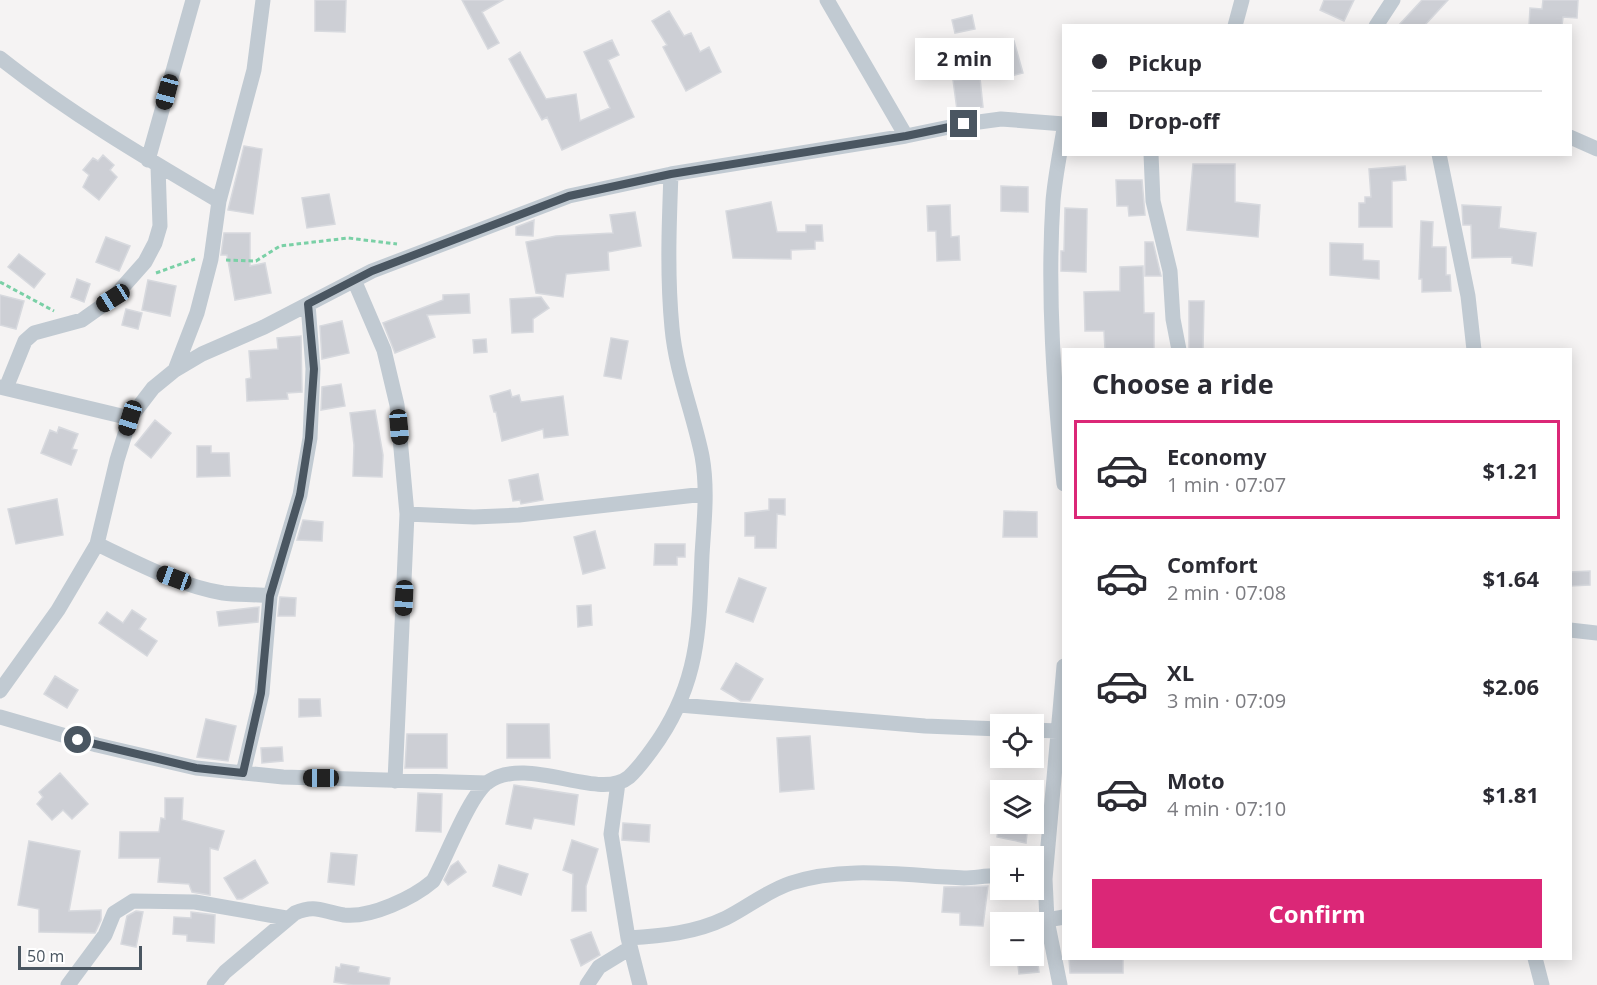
<!DOCTYPE html>
<html lang="en">
<head>
<meta charset="utf-8">
<style>
	body { margin:0; font-family:"Open Sans",sans-serif; background:#f2f2f3; color:#2b2b33; height:100vh; display:flex; flex-direction:column; font-size:22px; white-space:nowrap }
	* { box-sizing:border-box; margin:0 }
	p { font-size:20px; color:#7c7c81 }
	.icon { flex:none; width:33px; height:33px; fill:none; stroke:currentColor; stroke-width:2; stroke-linecap:round; stroke-linejoin:round }
	.map { position:relative; flex:1; overflow:hidden }
	.drawer { position:absolute; left:1062px; top:348px; width:510px; height:612px; display:flex; flex-direction:column; background:#fff; border-radius:0px; box-shadow:0 3px 15px #0003 }
	.drawer>* { flex:none }
	.hud { position:absolute; left:1062px; top:24px; width:510px; height:132px; border-radius:0px; box-shadow:0 3px 15px #0003; display:grid; align-content:center; height:132px; padding:0 30px; background:#fff }
	.controls { position:absolute; left:990px; top:714px; display:grid; gap:12px }
	.controls a { display:grid; place-items:center; width:54px; height:54px; border-radius:0px; background:#fff; box-shadow:0 3px 15px #0003; font-size:30px }
	.scale { position:absolute; left:18px; bottom:15px; width:124px; box-sizing:border-box; padding-left:6px; border:3px solid #4a5661; border-top:0; font-size:16px; line-height:21px; white-space:nowrap; color:#4a5661; -webkit-text-stroke:4px #fff; paint-order:stroke }
	.end { position:absolute; width:27px; height:27px; margin:-14px; border:8px solid #4a5661; background:#fff; box-shadow:0 0 0 3px #fff }
	.from { border-radius:50% }
	.bubble { position:absolute; height:42px; border-radius:0px; background:#fff; box-shadow:0 3px 15px #0003; font-size:20px; font-weight:700; line-height:42px; text-align:center }
	.car { position:absolute; width:18px; height:36px; margin:-18px -9px; border-radius:8px; box-shadow:0 0 4px 2px #0007; background:linear-gradient(#222 24%,#8ab4d8 0 40%,#222 0 76%,#8ab4d8 0 86%,#222 0) }
	.hud b { display:flex; align-items:center; gap:21px; height:57px; font-size:22px }
	.hud b+b { border-top:2px solid #e1e1e2 }
	.hud i { width:15px; height:15px; background:#2b2b33 }
	ul { padding:0; list-style:none }
	li { display:flex; align-items:center; gap:18px; height:99px; margin:0 12px 9px; padding:0 18px; border:3px solid transparent; border-radius:0px }
	li div { flex:1 }
	li b { display:block; font-size:22px }
	li em { font-style:normal; font-weight:700 }
	li.selected { border-color:#db2777 }
	li>.icon { width:54px; height:54px; stroke-width:1.5 }
	h2 { padding:0 30px; font-size:27px; line-height:72px }
	.button { display:flex; gap:12px; margin-top:auto; padding:12px 30px }
	.button a { flex:1; height:69px; border-radius:0px; background:#db2777; color:#fff; font-size:24px; font-weight:700; line-height:69px; text-align:center }
	.map>svg:first-child { display:block }
	.building { fill:#cdcfd5; stroke:#d7d9de; stroke-width:1.5 }
	.lines { fill:none; stroke-linecap:round; stroke-linejoin:round }
	.path { stroke:#7ad0a6; stroke-width:3; stroke-dasharray:4.5 3; stroke-linecap:butt }
	.street { stroke:#c1cad2; stroke-width:15 }
	.route { stroke:#4a5661; stroke-width:8 }
</style>
</head>
<body>
<div class="map">
<svg width="1597" height="985" viewBox="0 0 1597 985">
	<rect width="100%" height="100%" fill="#f5f3f3"/>
	<path class="building" d="M315,0H346L345,32L315,31Z
		M462,0H503L482,12L499,43L488,49Z
		M1324,0H1354L1344,21L1320,10Z
		M1422,0H1448L1424,26H1398Z
		M1543,0H1578L1577,18L1563,17L1562,26H1529L1530,8L1542,9Z
		M669,11L684,36L691,33L700,52L709,47L721,72L686,91L663,47L667,45L652,21Z
		M972,15L975,29L955,33L952,20Z
		M612,40L619,55L608,60L634,117L562,150L547,117L542,120L509,59L520,52L546,99L576,94L580,121L610,108L584,52Z
		M1014,41L1023,73L1007,77L1006,73L994,77L986,49Z
		M980,78L983,107L957,110L953,80Z
		M244,146L262,149L253,214L228,210Z
		M103,155L114,165L110,170L117,177L99,200L83,187L89,175L83,170L93,158L98,161Z
		M1193,164H1235V202L1260,205L1258,237L1187,230Z
		M1405,166L1406,180L1392,181V227H1359V203H1365V197H1371L1369,169Z
		M1116,180H1142L1145,215L1129,216L1128,206H1117Z
		M1001,186L1028,187V212L1001,211Z
		M329,194L335,224L307,228L302,198Z
		M771,202L777,232H806V225H822L823,241H815V249L791,250V259L733,258L726,211Z
		M950,205L951,237L959,236L960,260L937,261L936,231H928L927,206Z
		M1462,205L1501,207L1499,228L1536,233L1532,266L1512,263V257L1472,258L1471,225H1463Z
		M1065,208L1087,209L1086,272L1061,271V251H1064Z
		M635,212L641,246L608,252L609,270L566,274L563,297L536,293L526,242L556,236L613,233L610,215Z
		M534,220L533,236L516,235V227Z
		M1421,221L1433,222L1432,247H1446V275H1450L1451,291L1422,292V279H1419Z
		M224,233H250V266L265,263L271,293L235,300L227,255H221Z
		M106,237L130,246L119,271L96,262Z
		M1145,242H1153L1161,276H1145Z
		M1330,243L1363,244V260L1379,261V279L1330,275Z
		M19,254L45,274L34,288L8,267Z
		M1143,266L1144,313H1154V350H1105L1104,331H1085L1084,292L1120,291V267Z
		M77,279L90,284L84,302L71,297Z
		M148,280L176,286L170,316L142,310Z
		M469,294L470,313L427,315L435,337L395,353L383,323L443,300V295Z
		M0,295L24,301L16,329L0,325Z
		M541,297L549,308L533,319V332L512,333L510,299Z
		M1189,301H1204L1203,350H1189Z
		M126,309L142,313L138,329L122,325Z
		M342,321L349,353L322,359L320,326Z
		M301,336L302,392L287,393L288,399L247,401L246,379L251,378L249,351L278,349L277,338Z
		M611,338L628,341L621,379L604,376Z
		M486,339L487,352L474,353L473,340Z
		M341,384L345,406L321,410L322,387Z
		M510,390L512,397L519,395L521,402L563,396L568,435L544,438L543,429L502,441L496,412H494L490,396Z
		M375,410L383,455L382,477L353,476L354,445L350,413Z
		M155,420L171,433L151,458L135,445Z
		M59,427L78,434L72,449L77,450L71,465L41,453L50,430L57,433Z
		M197,446H211V453H229L230,476L197,477Z
		M538,474L543,500L521,504L520,500L513,501L509,480Z
		M57,499L63,535L16,544L8,509Z
		M769,499H785V515L777,514L776,548H755V536H745V513L769,510Z
		M1004,511L1037,512V537H1003Z
		M303,520L323,522L322,541L297,540Z
		M595,531L605,568L583,574L574,537Z
		M655,544H685V557H677V565H654Z
		M1590,571V585L1570,586V572Z
		M739,578L766,588L753,622L726,612Z
		M280,597L296,598L295,616H278Z
		M591,605L592,625L578,627L577,606Z
		M259,607L258,622L219,626L217,612Z
		M132,610L146,619L139,629L157,641L147,656L99,623L107,612L123,623Z
		M736,663L763,679L750,701H741L721,689Z
		M55,676L78,690L67,708L44,694Z
		M299,699H320L321,716L299,717Z
		M206,719L236,726L228,761L197,757Z
		M507,724H549L550,758H507Z
		M407,734H447V768H405Z
		M810,736L814,789L780,792L777,738Z
		M282,747L283,761L262,763L261,748Z
		M60,773L88,804L72,819L63,810L52,820L37,804L43,797L39,792Z
		M514,785L578,795L574,825L534,818L531,829L506,824Z
		M418,793L442,794L441,832L416,831Z
		M165,798H183L182,820L224,831L218,850L210,848V895L192,892L189,884L158,882L160,858H119L120,832H159L161,818L165,819Z
		M623,823L650,825L649,842L622,840Z
		M999,824H1028L1026,843L997,837Z
		M572,840L598,849L586,886V911H572L573,874L563,870Z
		M29,841L80,851L69,911L101,910V920L95,933L39,932V909L18,905Z
		M331,853L357,855L354,885L328,882Z
		M255,860L268,883L242,899H237L224,878Z
		M458,861L466,872L448,885L444,880L451,866Z
		M499,865L528,874L521,895L493,886Z
		M988,886L983,926L960,925V913L942,912L944,887Z
		M136,911L143,912L136,947L121,944L127,916Z
		M191,912L215,915L214,943L187,941V935L173,934L174,917L191,918Z
		M591,932L600,955L581,966L571,940Z
		M1017,956H1037L1039,972L1019,974Z
		M1069,958H1123V973H1070Z
		M341,964L359,967L358,972L390,978L389,985H353L334,982L336,967L340,968Z"/>
	<g class="lines">
		<path class="path" d="M226,260L256,261L280,246L348,238L397,244
			M156,273L195,259
			M0,282L54,311"/>
		<path class="street" d="M827,0L906,136
			M1235,26L1242,0
			M1376,26L1393,0
			M0,58C68,112 144,157 219,201
			M1064,129C1060,153 1055,177 1053,201C1047,295 1054,391 1064,484
			M1570,137L1597,149
			M1151,154L1153,201L1170,271L1173,319L1179,350
			M1439,154L1468,296L1474,350
			M148,160L193,0
			M354,280L384,350L397,405L407,514L395,781
			M175,370L197,313L211,259L219,201L254,70L263,0
			M0,387L130,418
			M6,388L25,341L34,333L82,320L113,298L145,262L155,243L160,226L158,166
			M407,514L474,517L519,515L705,494
			M97,544C137,563 180,586 223,593C238,595 255,594 270,596
			M1570,630L1597,633
			M0,691L58,610L97,544L117,460L130,418L153,388L175,370L202,354L264,327L372,271L569,196L671,174L906,136L964,124L1001,119L1064,124
			M679,705L925,726L1000,729
			M0,717L97,745L196,768L283,777L487,783
			M1034,730L1057,731
			M243,773L262,693L270,596L300,495L310,438L313,369L308,304
			M618,783L611,834L628,938L640,985
			M1047,920L1064,917
			M628,938C662,936 695,933 726,918C748,907 767,891 791,883C847,865 906,876 964,878C976,878 988,875 1000,876
			M1535,958L1542,985
			M68,985L105,935L114,913L133,901L195,902L286,918
			M214,985L225,972L295,913C316,904 323,912 344,915C371,918 413,898 433,881C446,858 469,796 488,782C528,754 599,802 629,777C641,766 651,751 660,738C700,677 699,625 702,555C704,522 708,489 702,456C693,412 676,372 672,328C667,276 669,225 671,174
			M587,985L599,967L630,948
			M1060,985L1047,920L1045,879L1064,666"/>
	</g>
	<g class="lines">
		<path class="route" d="M78,740L196,768L243,773L261,693L270,596L300,495L309,438L314,369L308,304L372,271L569,196L671,174L906,136L964,124"/>
	</g>
</svg>
<div class="controls">
<a><svg class="icon" aria-label="locate" viewBox="0 0 24 24"><circle cx="12" cy="12" r="6"/><path d="M12 2v4M12 18v4M2 12h4M18 12h4"/></svg></a>
<a><svg class="icon" aria-label="layers" viewBox="0 0 24 24"><path d="M12 4l9 5-9 5-9-5zM3 14l9 5 9-5"/></svg></a>
<a>+</a>
<a>−</a>
</div>
<div class="scale">50 m</div>
<i class="end from" style="left:78px;top:740px"></i>
<i class="end" style="left:964px;top:124px"></i>
<div class="bubble" style="left:915px;top:38px;width:99px">2 min</div>
<i class="car" style="left:167px;top:92px;rotate:195deg"></i>
<i class="car" style="left:113px;top:298px;rotate:238deg"></i>
<i class="car" style="left:130px;top:418px;rotate:197deg"></i>
<i class="car" style="left:399px;top:427px;rotate:175deg"></i>
<i class="car" style="left:174px;top:578px;rotate:290deg"></i>
<i class="car" style="left:404px;top:598px;rotate:183deg"></i>
<i class="car" style="left:321px;top:778px;rotate:270deg"></i>
<div class="hud">
<b><i class="from"></i>Pickup</b>
<b><i></i>Drop-off</b>
</div>
<section class="drawer">
<h2>Choose a ride</h2>
<ul>
<li class="selected"><svg class="icon" aria-label="car" viewBox="0 0 24 24"><path d="M5 17H2v-5l4-1 3-4h7l3 4 3 1v5h-3M9 17h6M6 11h13"/><circle cx="7" cy="17" r="2"/><circle cx="17" cy="17" r="2"/></svg><div><b>Economy</b><p>1 min · 07:07</p></div><em>$1.21</em></li>
<li><svg class="icon" aria-label="car" viewBox="0 0 24 24"><path d="M5 17H2v-5l4-1 3-4h7l3 4 3 1v5h-3M9 17h6M6 11h13"/><circle cx="7" cy="17" r="2"/><circle cx="17" cy="17" r="2"/></svg><div><b>Comfort</b><p>2 min · 07:08</p></div><em>$1.64</em></li>
<li><svg class="icon" aria-label="car" viewBox="0 0 24 24"><path d="M5 17H2v-5l4-1 3-4h7l3 4 3 1v5h-3M9 17h6M6 11h13"/><circle cx="7" cy="17" r="2"/><circle cx="17" cy="17" r="2"/></svg><div><b>XL</b><p>3 min · 07:09</p></div><em>$2.06</em></li>
<li><svg class="icon" aria-label="car" viewBox="0 0 24 24"><path d="M5 17H2v-5l4-1 3-4h7l3 4 3 1v5h-3M9 17h6M6 11h13"/><circle cx="7" cy="17" r="2"/><circle cx="17" cy="17" r="2"/></svg><div><b>Moto</b><p>4 min · 07:10</p></div><em>$1.81</em></li>
</ul>
<div class="button"><a>Confirm</a></div>
</section>
</div>
</body>
</html>
